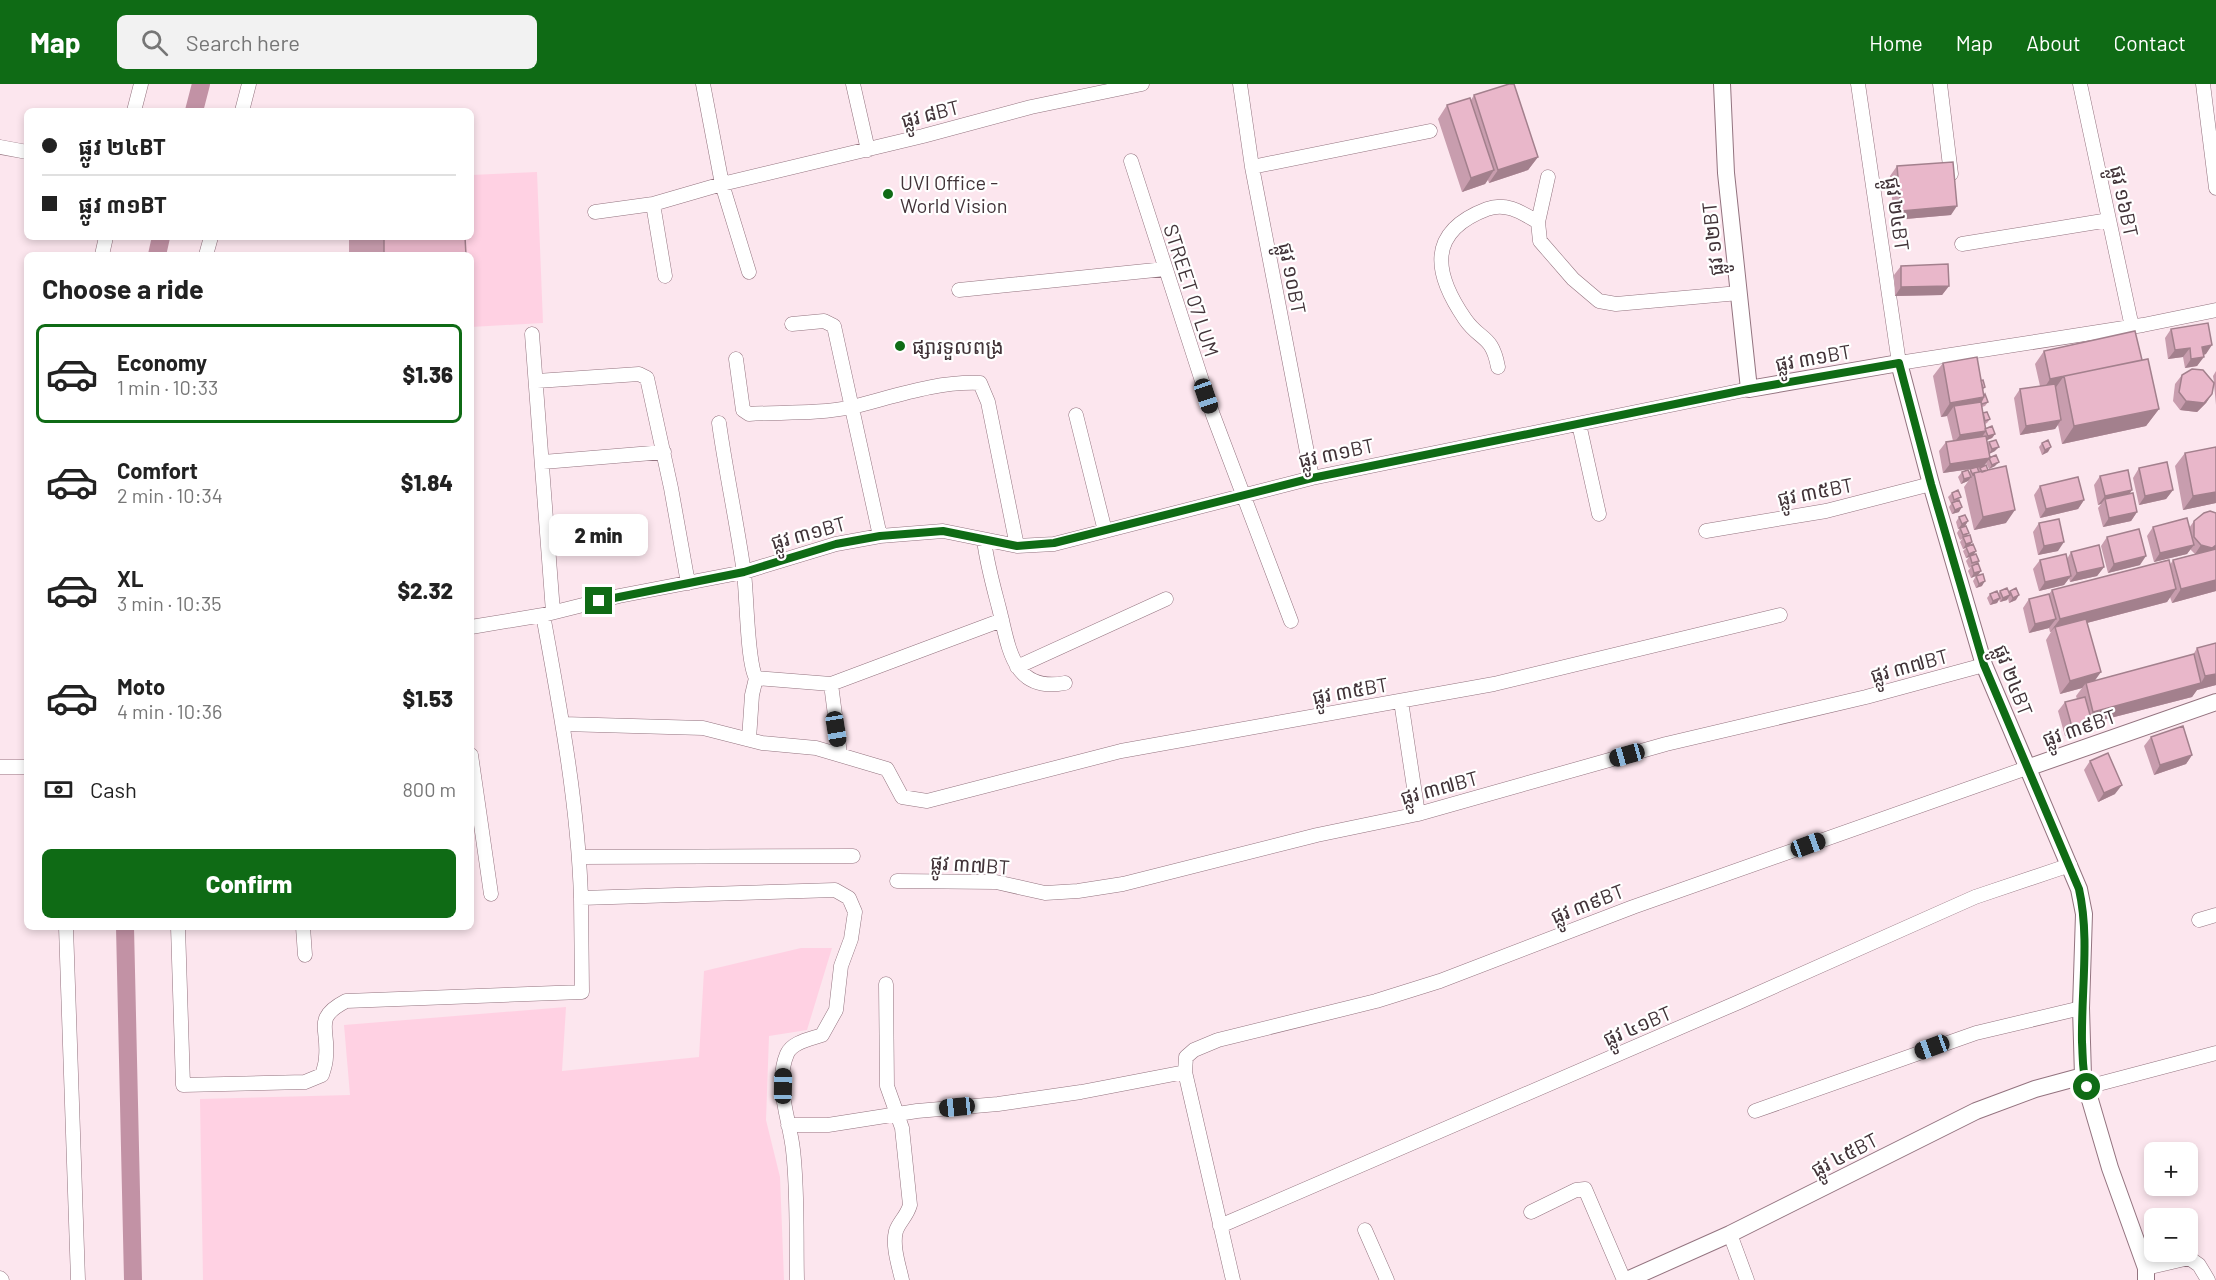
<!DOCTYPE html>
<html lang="en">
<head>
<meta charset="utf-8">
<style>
	body { margin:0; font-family:Barlow,"Noto Sans Khmer",sans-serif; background:#f2f2f2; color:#222; height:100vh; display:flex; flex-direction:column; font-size:22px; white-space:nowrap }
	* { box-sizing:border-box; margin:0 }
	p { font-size:20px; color:#767676 }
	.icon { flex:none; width:33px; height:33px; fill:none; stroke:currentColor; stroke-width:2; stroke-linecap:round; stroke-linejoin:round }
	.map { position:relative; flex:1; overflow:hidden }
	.details { position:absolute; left:24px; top:168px; width:450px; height:678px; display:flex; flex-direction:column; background:#fff; border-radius:9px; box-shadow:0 3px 9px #0003 }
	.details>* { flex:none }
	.guide { position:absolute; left:24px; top:24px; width:450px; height:132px; border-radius:9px; box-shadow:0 3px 9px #0003; display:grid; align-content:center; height:132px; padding:0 18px; background:#fff }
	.tools { position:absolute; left:2144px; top:1058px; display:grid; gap:12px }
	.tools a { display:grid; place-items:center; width:54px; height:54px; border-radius:9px; background:#fff; box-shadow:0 3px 9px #0003; font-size:30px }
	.end { position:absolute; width:27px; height:27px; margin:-14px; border:8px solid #0f6b15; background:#fff; box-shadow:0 0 0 3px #fff }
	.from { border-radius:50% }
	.bubble { position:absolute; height:42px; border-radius:9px; background:#fff; box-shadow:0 3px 9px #0003; font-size:20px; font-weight:800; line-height:42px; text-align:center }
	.car { position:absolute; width:18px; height:36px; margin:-18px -9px; border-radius:8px; box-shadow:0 0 4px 2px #0007; background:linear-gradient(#222 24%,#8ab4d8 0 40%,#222 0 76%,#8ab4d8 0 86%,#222 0) }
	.guide b { display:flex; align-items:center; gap:21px; height:57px; font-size:22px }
	.guide b+b { border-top:2px solid #e0e0e0 }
	.guide i { width:15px; height:15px; background:#222 }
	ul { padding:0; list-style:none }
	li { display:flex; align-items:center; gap:18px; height:99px; margin:0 12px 9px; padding:0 6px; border:3px solid transparent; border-radius:9px }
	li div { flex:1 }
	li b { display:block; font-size:22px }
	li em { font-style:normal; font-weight:800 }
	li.on { border-color:#0f6b15 }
	li>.icon { width:54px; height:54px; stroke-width:1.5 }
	h2 { padding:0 18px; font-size:27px; line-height:72px }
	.pay { display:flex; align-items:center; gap:15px; height:66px; padding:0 18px; font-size:22px }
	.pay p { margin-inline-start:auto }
	.button { display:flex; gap:12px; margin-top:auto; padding:12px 18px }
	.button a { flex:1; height:69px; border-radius:9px; background:#0f6b15; color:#fff; font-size:24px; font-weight:800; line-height:69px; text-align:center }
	header { display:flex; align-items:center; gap:36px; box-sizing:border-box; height:84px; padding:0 30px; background:#0f6b15; color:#fff }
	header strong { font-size:28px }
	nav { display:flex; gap:33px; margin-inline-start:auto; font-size:21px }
	.search { width:420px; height:54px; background:#f2f2f2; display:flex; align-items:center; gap:15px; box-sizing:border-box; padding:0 21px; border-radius:9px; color:#767676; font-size:22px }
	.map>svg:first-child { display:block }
	.green { fill:#ffd1e3 }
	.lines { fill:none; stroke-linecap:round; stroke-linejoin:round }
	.canal { stroke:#c292a5; stroke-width:18 }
	.minor-casing { stroke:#93737f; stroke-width:15 }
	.tertiary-casing { stroke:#93737f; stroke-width:18 }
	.minor { stroke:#fff; stroke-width:14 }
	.tertiary { stroke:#fff; stroke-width:16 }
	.wall { fill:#c89dae }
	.shaded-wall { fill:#a3808d }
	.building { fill:#e9b7ca; stroke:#a3808d; stroke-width:1.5 }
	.route { stroke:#0f6b15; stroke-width:8 }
	.poi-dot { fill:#0f6b15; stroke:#fff; stroke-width:2 }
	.labels { text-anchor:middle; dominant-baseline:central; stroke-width:4.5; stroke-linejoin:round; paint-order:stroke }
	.street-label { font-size:20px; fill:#413338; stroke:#fff }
	.poi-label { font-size:20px; fill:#413338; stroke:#fff; text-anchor:start }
</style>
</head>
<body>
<header>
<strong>Map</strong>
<div class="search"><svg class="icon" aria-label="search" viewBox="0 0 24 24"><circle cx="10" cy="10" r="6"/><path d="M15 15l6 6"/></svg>Search here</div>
<nav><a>Home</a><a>Map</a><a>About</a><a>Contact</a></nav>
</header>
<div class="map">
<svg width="2216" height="1196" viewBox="0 0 2216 1196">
	<rect width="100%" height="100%" fill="#fce6ee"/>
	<path class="green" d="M537,88L543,239L471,243V171H465L464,153H471V91Z
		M801,864H832L807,946L769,952L766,1036L780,1093L784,1196H203L200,1015L350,1011L344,941L566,923L562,987L699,973L704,887Z"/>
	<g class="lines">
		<path class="canal" d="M194,27L201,0
			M157,171L161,153
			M125,843L133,1196"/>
		<defs>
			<path id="minor" d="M703,0L722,100L749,188
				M853,0L868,66
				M1240,0L1252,83L1312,394
				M1858,0L1899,279L2143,241L2216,226
				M1940,0L1951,90
				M2080,0L2132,243
				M2203,0L2216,104
				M134,27L141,0
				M242,27L249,0
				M0,63L27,68
				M1131,77L1213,331L1291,537
				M1252,83L1430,47
				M1548,93L1538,138L1540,157L1573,195L1599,217L1616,220L1739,209
				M653,120L665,192
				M595,128L653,120L722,100L923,52L1031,23L1142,0
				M1962,160L2109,136
				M102,171L106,153
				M206,171L211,153
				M959,206L1165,185
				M792,240L824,237L834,242L880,452
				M532,250L553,528
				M736,275L743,326L749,330C782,328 819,330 852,323C893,313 936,297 980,299L988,318L1017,462
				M1498,283C1492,250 1480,257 1465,235C1434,190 1426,148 1487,125C1506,118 1521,128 1538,138
				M537,297L639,290L647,294L671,404L688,499
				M1076,331L1105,447
				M719,339C726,389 737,439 744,489C747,512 747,578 756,594L831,600L1002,536
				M1579,340L1599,430
				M543,378L664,368
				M1706,447L1826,427L1931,400
				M984,456C987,480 993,501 999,524C1009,563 1012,609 1065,599
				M543,531C560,624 578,719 581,814
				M471,543L543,531L619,512L744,488L836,460L880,452L943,447L1017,462L1054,460L1312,394L1749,305
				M1017,583L1166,515
				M831,600L840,670
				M1401,617L1418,730
				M563,640L703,644L762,659L816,664L887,685L902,713L927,717L1121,667L1494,600L1780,531
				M749,655L752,611L756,594
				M471,671L491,810
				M0,683H27
				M580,773L853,772
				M897,797L996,798L1045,809L1078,807L1123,800L1317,751L1418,730L1666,660L1866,613L1984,581
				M2199,836L2216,831
				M66,843L78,1196
				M178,843L183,1001L305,998L322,991C324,985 326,979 326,973C329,944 313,934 346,917L582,908L581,814L835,806L849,814L855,828L851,855L841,882L836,926L822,951C811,955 792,958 787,970C774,1001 790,1036 793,1066C798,1109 796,1153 797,1196
				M303,843L305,871
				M886,900L887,1002L902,1044L910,1121C907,1132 899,1138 896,1147C892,1162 899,1182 902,1196
				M2087,1003L2216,969
				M1755,1027L1976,949L2081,924
				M788,1041H828L917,1027L998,1020L1081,1008L1185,988
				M1531,1128L1576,1106L1585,1105L1624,1196
				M1220,1142L1739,918L1975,813L2070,781
				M1365,1146L1387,1196
				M1730,1150L1747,1196
				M2146,1184L2189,1174L2199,1181L2208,1196
				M0,1194L2,1196
				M1233,1196L1185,988L1186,973L1194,966L1218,956L1376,917L1440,897L1633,823L2027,684"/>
			<path id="tertiary" d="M1722,0L1726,89L1749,305L1899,279L1931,400L1984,581L2079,805L2084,830L2081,924L2083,992L2110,1084L2146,1184V1196
				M2027,684L2216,618
				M1627,1196L1730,1150L1976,1027L2035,1005L2083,992"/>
		</defs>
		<use href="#minor" class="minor-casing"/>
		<use href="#tertiary" class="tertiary-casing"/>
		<use href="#minor" class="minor"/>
		<use href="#tertiary" class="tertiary"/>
	</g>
	<path class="wall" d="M1474,11L1538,73L1528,86L1489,99L1488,96L1485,100L1462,108L1438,35L1447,21L1471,16Z
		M1897,82L1951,131L1894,136L1890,92Z
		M349,153H465L466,171H349Z
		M1901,182L1949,202L1942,211L1895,212L1894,191Z
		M2171,245L2206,270L2204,271L2197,282L2185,284L2183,273L2168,275L2165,254Z
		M2044,267L2141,276L2159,325L2146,342L2062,360L2058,341L2055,345L2020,351L2014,314L2020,305L2040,302L2035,280Z
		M1943,279L1981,297L1985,303L1983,306L1984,311L1988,318L1985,322L1982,323L1983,329L1990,335L1987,339L1985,340L1986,345L1995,350L1992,354L1987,356V361L1989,358L1995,367L1989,370L1990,373L1995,382L1989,385L1986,379L1984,382L2006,439L1974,446L1964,403L1969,396L1968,397L1961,400L1958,393L1962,388H1969L1972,385L1943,389L1939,367L1946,358L1953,357L1947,332L1941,333L1933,292Z
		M2216,287V321L2214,300L2212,310L2206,319L2197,328L2180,326L2173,317L2175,300L2182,291L2214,298L2213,292Z
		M2042,359L2048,368L2042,371L2039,363Z
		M2185,369L2216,419L2183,426L2175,382Z
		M2139,384L2173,406L2166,415L2139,421L2133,394Z
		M2100,392L2132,406L2129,410L2137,428L2131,437L2103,443L2098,424L2101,420L2098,421L2094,401Z
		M2040,402L2084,416L2078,425L2040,434L2034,411Z
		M1952,409L1959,416V428L1952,430L1949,423L1951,420L1948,413Z
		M1959,433L1968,437L1965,442L1958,445L1956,438Z
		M2194,437L2216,507L2172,519L2170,513L2167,518L2087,539L2095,597L2193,571L2197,564L2216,601L2197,606L2192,613L2091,639L2086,647L2065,652L2058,627L2065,618L2077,615L2076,612L2082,604L2060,610L2046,556L2051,548H2050L2049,544L2029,549L2023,524L2029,515L2049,510L2052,506L2170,481L2173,476L2195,470L2190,465L2187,470L2154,478L2147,452L2153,443L2189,444Z
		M2039,439L2058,467L2038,471L2033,448Z
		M1960,444L1968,451L1972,458L1970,461L1976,467L1973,471L1979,477L1977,480L1981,487L1978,491L1971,494L1968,487L1971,483L1969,484L1966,477L1969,473L1966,474L1963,467L1966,464L1963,465L1960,458L1962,455L1960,456L1957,449Z
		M2107,453L2140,481L2108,489L2101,462Z
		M2071,468L2104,483L2097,492L2070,498L2069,494L2064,501L2039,507L2033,485L2040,476L2067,475Z
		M1976,492L1982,502L1976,504L1973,497Z
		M2000,507L2009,508L2010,507L2016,516L2009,519L2008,514L2007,516L2000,518L1999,515L1997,519L1990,521L1987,514L1990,510H1998Z
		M2151,653L2192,671L2186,680L2154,691L2144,662Z
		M2090,677L2115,710L2098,718L2084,686Z"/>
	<path class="shaded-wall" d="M1538,73L1528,86L1489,99L1498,86Z
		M1494,86L1485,100L1462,108L1471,94Z
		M1957,122L1951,131L1894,136L1901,127Z
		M1949,202L1942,211L1895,212L1901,203Z
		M2212,261L2206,270L2196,272L2202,263Z
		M2190,264L2183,273L2168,275L2175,266Z
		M2204,273L2197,282L2185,284L2191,275Z
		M2064,292L2054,306L2041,309L2050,295Z
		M2212,310L2206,319L2197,328L2180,326L2186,317Z
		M1984,313L1975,327L1954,322L1947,332L1941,333L1950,319Z
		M2159,325L2146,342L2062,360L2074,342Z
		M2061,336L2055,345L2020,351L2026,342Z
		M1986,347L1980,356L1953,360L1960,351Z
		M1995,350L1992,354L1985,357L1988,352Z
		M1999,363L1995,367L1989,370L1992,365Z
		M2051,363L2048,368L2042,371L2045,366Z
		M1990,374L1983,383L1943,389L1950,380Z
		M1999,378L1995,382L1989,385L1992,381Z
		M1971,393L1968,397L1961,400L1964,395Z
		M2132,406L2126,415H2105L2101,420L2098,421L2105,412Z
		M2173,406L2166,415L2139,421L2145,412Z
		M2216,408V419L2183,426L2193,412Z
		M2084,416L2078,425L2040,434L2046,425Z
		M1962,423L1959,428L1952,430L1955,426Z
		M2015,426L2006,439L1974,446L1983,433Z
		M2137,428L2131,437L2103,443L2109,434Z
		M1968,437L1965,442L1958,445L1962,440Z
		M1972,458L1969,462L1963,465L1966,460Z
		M2064,458L2058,467L2038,471L2044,462Z
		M2194,461L2187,470L2154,478L2160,469Z
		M2201,461H2216V466L2195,470Z
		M1976,467L1973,472L1966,474L1969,470Z
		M2146,472L2140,481L2108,489L2114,480Z
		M2104,483L2097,492L2070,498L2077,489Z
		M1981,487L1978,491L1971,494L1974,489Z
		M2071,492L2064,501L2039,507L2045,498Z
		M2216,496V507L2172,519L2181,505Z
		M1985,497L1982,502L1976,504L1979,500Z
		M2176,505L2167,518L2056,547L2055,543L2050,548L2060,535Z
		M2010,511L2007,516L2000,518L2003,514Z
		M2019,511L2016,516L2009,519L2013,514Z
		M2000,514L1997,519L1990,521L1993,517Z
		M2056,535L2049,544L2029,549L2035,540Z
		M2101,588L2091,602L2086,599L2082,604L2060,610L2070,597Z
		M2216,590V601L2197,606L2192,613L2091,639L2086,647L2065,652L2072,643L2085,639L2093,628L2201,599L2205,592Z
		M2192,671L2186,680L2154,691L2160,681Z
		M2122,701L2115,710L2098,718L2104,709Z"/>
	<path class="building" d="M1509,0H1514L1538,73L1498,86L1474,11Z
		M1470,14L1494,86L1471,94L1447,21Z
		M1953,78L1957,122L1901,127L1897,82Z
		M384,153H465L466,171H384Z
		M1948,180L1949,202L1901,203V182Z
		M2208,239L2212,261L2202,263L2204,273L2191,275L2190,264L2175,266L2171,245Z
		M2135,247L2142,276L2050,295L2044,267Z
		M1977,273L1984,313L1950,319L1943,279Z
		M2148,275L2159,325L2074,342L2064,292Z
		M2192,285L2203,286L2214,299L2212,310L2204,319L2186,317L2179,308L2182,291Z
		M1983,296L1985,303L1983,304L1981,297Z
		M2055,300L2061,336L2026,342L2020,305Z
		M1985,310L1988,318L1982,320L1981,318Z
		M1981,318L1986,347L1960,351L1954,322Z
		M1987,328L1990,335L1985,337L1983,329Z
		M1992,342L1995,350L1988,352L1985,345Z
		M1986,352L1990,374L1950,380L1946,358Z
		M1996,356L1999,363L1992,365L1989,358Z
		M2048,356L2051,363L2045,366L2042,359Z
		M2216,363V408L2193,412L2185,369Z
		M1996,371L1999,378L1992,381L1989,374Z
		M2167,378L2173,406L2145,412L2139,384Z
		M1986,381L1988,386L1982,388L1980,384Z
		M2006,382L2015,426L1983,433L1974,389Z
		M1977,383L1979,388L1974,389L1973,391L1970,385Z
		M1968,386L1971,393L1964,395L1962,388Z
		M2128,386L2132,406L2105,412L2100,392Z
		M2078,393L2084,416L2046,425L2040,402Z
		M1958,406L1961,413L1954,416L1952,409Z
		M2133,409L2137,428L2109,434L2105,415Z
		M1959,416L1962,423L1955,426L1952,419Z
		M2210,427L2216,429V461L2212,464L2201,461L2194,453V437L2204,429Z
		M1965,431L1968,437L1962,440L1959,433Z
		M2187,434L2194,461L2160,469L2153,443Z
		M2059,435L2064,458L2044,462L2039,439Z
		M1966,442L1969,449L1963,451L1960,444Z
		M2139,445L2146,472L2114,480L2107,453Z
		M1970,451L1972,458L1966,460L1963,453Z
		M1973,460L1976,467L1969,470L1966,463Z
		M2099,461L2104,483L2077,489L2071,468Z
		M2216,465V496L2181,505L2173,476Z
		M1976,470L1979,477L1972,479L1970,472Z
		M2066,470L2071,492L2045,498L2040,476Z
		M2169,476L2176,505L2060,535L2052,506Z
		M1978,479L1981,487L1974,489L1972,482Z
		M1983,490L1985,497L1979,500L1976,492Z
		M2007,504L2010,511L2003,514L2000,507Z
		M2016,504L2019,511L2013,514L2010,507Z
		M1997,507L2000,514L1993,517L1990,510Z
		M2049,510L2056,535L2035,540L2029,515Z
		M2086,535L2101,588L2070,597L2055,543Z
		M2216,559V590L2205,592L2197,564Z
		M2194,570L2201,599L2093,628L2086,599Z
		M2085,613L2092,638L2072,643L2065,618Z
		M2183,642L2192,671L2160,681L2151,653Z
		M2108,669L2122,701L2104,709L2090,677Z"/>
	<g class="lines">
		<path class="route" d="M599,517L744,488L836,460L880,452L943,447L1017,462L1054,459L1312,394L1749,305L1899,279L1931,400L1984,581L2079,805C2090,854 2081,907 2082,958C2083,973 2082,988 2087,1003"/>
	</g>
	<g class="poi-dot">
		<circle cx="888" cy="110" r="6"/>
		<circle cx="900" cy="262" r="6"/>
	</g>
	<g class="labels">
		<g class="street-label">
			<text transform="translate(930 29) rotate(-14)">ផ្លូវ ៨BT</text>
			<text transform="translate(2125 117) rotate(78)">ផ្លូវ ១៦BT</text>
			<text transform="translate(1898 130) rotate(82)">ផ្លូវ ២៤BT</text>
			<text transform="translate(1712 155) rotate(-96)">ផ្លូវ ១២BT</text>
			<text transform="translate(1293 194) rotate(79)">ផ្លូវ ១០BT</text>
			<text transform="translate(1192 206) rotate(72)">STREET 07 LUM</text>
			<text transform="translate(1813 273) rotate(-10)">ផ្លូវ ៣១BT</text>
			<text transform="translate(1336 368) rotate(-12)">ផ្លូវ ៣១BT</text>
			<text transform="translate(1815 407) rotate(-11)">ផ្លូវ ៣៥BT</text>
			<text transform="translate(808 448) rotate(-15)">ផ្លូវ ៣១BT</text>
			<text transform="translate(1909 581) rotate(-15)">ផ្លូវ ៣៧BT</text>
			<text transform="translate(2014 596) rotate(69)">ផ្លូវ ២៤BT</text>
			<text transform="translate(1350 606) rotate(-10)">ផ្លូវ ៣៥BT</text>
			<text transform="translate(2079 643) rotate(-19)">ផ្លូវ ៣៩BT</text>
			<text transform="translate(1439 703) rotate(-15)">ផ្លូវ ៣៧BT</text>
			<text transform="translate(970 780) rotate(4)">ផ្លូវ ៣៧BT</text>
			<text transform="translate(1587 819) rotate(-21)">ផ្លូវ ៣៩BT</text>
			<text transform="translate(1637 941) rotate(-23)">ផ្លូវ ៤១BT</text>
			<text transform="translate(1844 1070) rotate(-27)">ផ្លូវ ៤៥BT</text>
		</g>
		<g class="poi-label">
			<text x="900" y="98">UVI Office -<tspan x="900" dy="23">World Vision</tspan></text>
			<text x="912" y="262">ផ្សារទួលពង្រ</text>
		</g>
	</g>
</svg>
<div class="tools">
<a>+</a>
<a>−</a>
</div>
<i class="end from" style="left:2087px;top:1003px"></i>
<i class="end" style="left:599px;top:517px"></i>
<div class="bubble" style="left:549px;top:430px;width:99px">2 min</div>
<i class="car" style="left:1206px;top:312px;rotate:161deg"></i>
<i class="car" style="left:836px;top:645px;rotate:171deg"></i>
<i class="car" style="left:1627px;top:671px;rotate:254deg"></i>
<i class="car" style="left:1808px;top:761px;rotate:70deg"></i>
<i class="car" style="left:1932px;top:963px;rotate:250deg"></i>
<i class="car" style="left:783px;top:1002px;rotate:1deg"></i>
<i class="car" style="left:957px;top:1023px;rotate:264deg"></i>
<div class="guide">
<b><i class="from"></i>ផ្លូវ ២៤BT</b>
<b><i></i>ផ្លូវ ៣១BT</b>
</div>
<section class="details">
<h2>Choose a ride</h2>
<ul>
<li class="on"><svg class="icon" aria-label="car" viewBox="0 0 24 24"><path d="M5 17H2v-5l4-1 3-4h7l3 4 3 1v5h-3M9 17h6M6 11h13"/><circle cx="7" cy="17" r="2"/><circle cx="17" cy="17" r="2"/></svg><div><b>Economy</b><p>1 min · 10:33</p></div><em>$1.36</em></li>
<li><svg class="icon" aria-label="car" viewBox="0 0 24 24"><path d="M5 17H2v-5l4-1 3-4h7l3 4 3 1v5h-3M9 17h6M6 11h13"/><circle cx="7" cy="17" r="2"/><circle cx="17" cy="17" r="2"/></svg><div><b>Comfort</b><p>2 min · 10:34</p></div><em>$1.84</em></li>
<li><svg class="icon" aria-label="car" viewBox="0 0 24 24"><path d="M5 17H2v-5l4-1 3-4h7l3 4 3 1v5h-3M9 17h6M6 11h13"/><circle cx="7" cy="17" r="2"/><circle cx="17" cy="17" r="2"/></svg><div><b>XL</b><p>3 min · 10:35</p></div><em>$2.32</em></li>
<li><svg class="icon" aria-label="car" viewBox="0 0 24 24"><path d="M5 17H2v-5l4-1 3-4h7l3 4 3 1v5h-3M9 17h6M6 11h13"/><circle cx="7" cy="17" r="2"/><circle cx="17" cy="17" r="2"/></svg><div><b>Moto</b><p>4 min · 10:36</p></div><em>$1.53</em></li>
</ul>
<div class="pay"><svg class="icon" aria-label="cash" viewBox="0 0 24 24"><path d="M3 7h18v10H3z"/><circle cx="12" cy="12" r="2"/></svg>Cash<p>800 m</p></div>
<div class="button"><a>Confirm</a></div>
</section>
</div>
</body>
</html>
